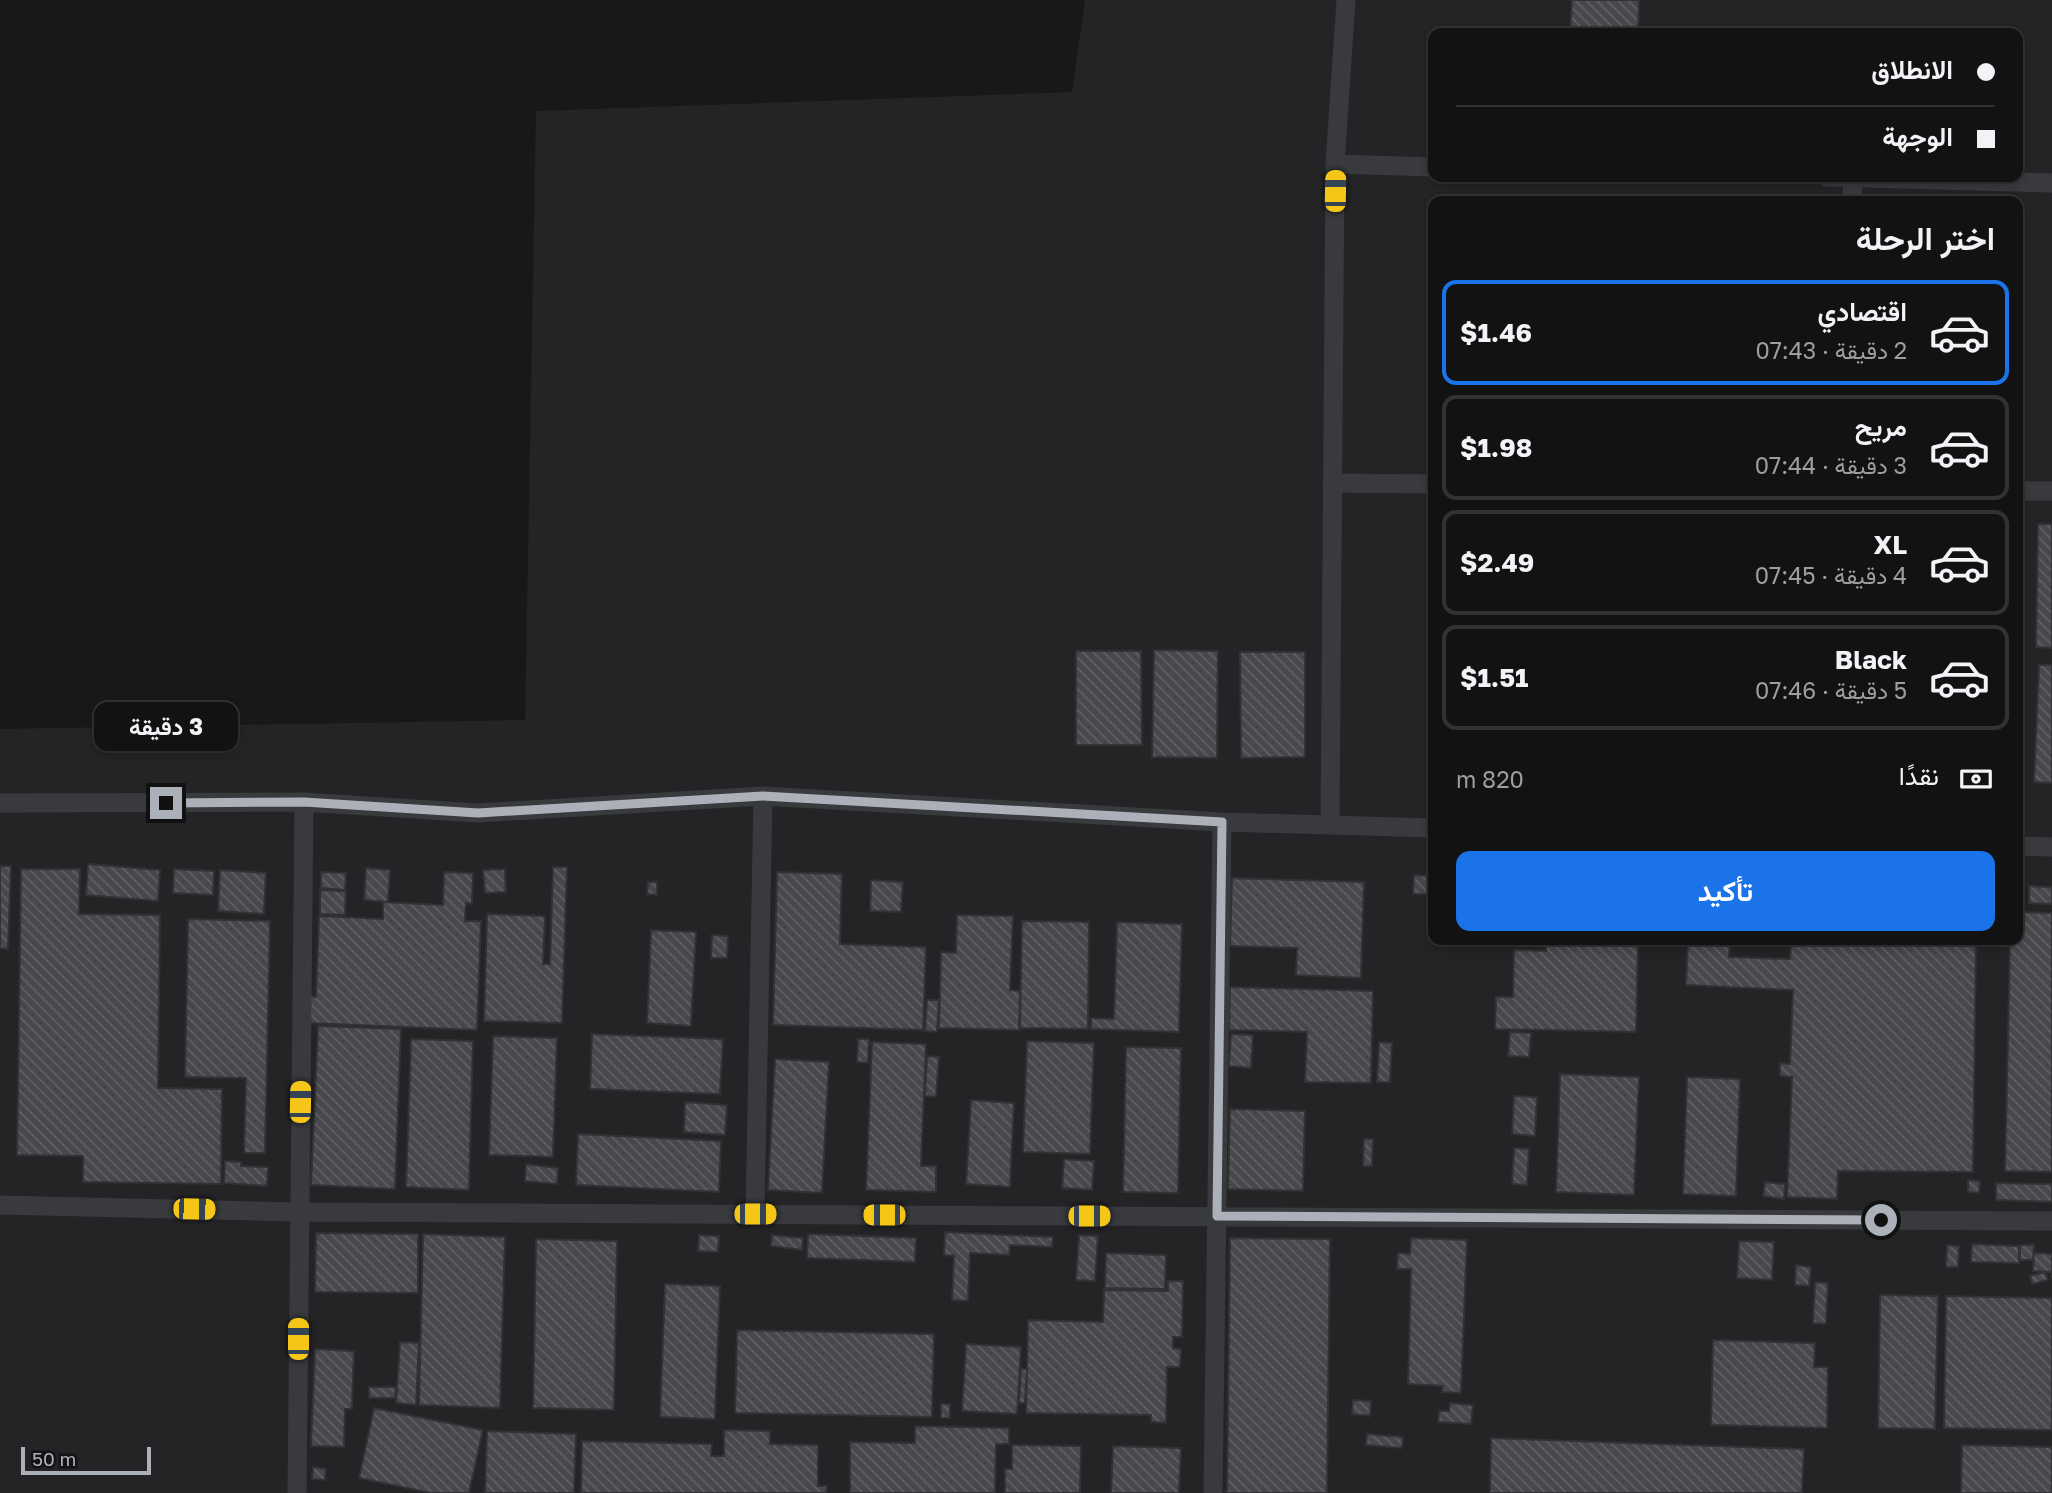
<!DOCTYPE html>
<html lang="ar">
<head>
<meta charset="utf-8">
<style>
	body { margin:0; font-family:"Golos Text",Vazirmatn,sans-serif; background:#1b1b1c; color:#f1f3f6; direction:rtl; height:100vh; display:flex; flex-direction:column; font-size:26px; white-space:nowrap }
	* { box-sizing:border-box; margin:0 }
	p { font-size:23px; color:#9c9ea0 }
	.icon { flex:none; width:38px; height:38px; fill:none; stroke:currentColor; stroke-width:2; stroke-linecap:round; stroke-linejoin:round }
	.map { position:relative; flex:1; overflow:hidden; direction:ltr }
	.sheet { position:absolute; left:1428px; top:196px; width:595px; height:749px; display:flex; flex-direction:column; background:#121213; border-radius:14px; box-shadow:0 4px 10px #0003,0 0 0 2px #313233; direction:rtl }
	.sheet>* { flex:none }
	.hud { position:absolute; left:1428px; top:28px; width:595px; height:154px; border-radius:14px; box-shadow:0 4px 10px #0003,0 0 0 2px #313233; direction:rtl; display:grid; align-content:center; height:154px; padding:0 28px; background:#121213 }
	.scale { position:absolute; left:21px; bottom:18px; width:130px; box-sizing:border-box; padding-left:7px; border:4px solid #acb0b8; border-top:0; font-size:19px; line-height:24px; white-space:nowrap; color:#acb0b8; -webkit-text-stroke:5px #131315; paint-order:stroke }
	.end { position:absolute; width:32px; height:32px; margin:-16px; border:9px solid #acb0b8; background:#111; box-shadow:0 0 0 4px #111 }
	.from { border-radius:50% }
	.bubble { position:absolute; height:49px; border-radius:14px; background:#121213; box-shadow:0 4px 10px #0003,0 0 0 2px #313233; font-size:23px; font-weight:700; line-height:49px; text-align:center; direction:rtl }
	.car { position:absolute; width:21px; height:42px; margin:-21px -10px; border-radius:9px; box-shadow:0 0 5px 2px #0007; background:linear-gradient(#f5c518 24%,#345 0 40%,#f5c518 0 76%,#345 0 86%,#f5c518 0) }
	.hud b { display:flex; align-items:center; gap:24px; height:66px; font-size:26px }
	.hud b+b { border-top:2px solid #313233 }
	.hud i { width:18px; height:18px; background:#f1f3f6 }
	ul { padding:0; list-style:none }
	li { display:flex; align-items:center; gap:21px; height:105px; margin:0 14px 10px; padding:0 14px; border:4px solid #313233; border-radius:14px }
	li div { flex:1 }
	li b { display:block; font-size:26px }
	li em { font-style:normal; font-weight:700 }
	li.on { border-color:#1a73e8 }
	li>.icon { width:63px; height:63px; stroke-width:1.5 }
	h2 { padding:0 28px; font-size:32px; line-height:84px }
	.pay { display:flex; align-items:center; gap:18px; height:77px; padding:0 28px; font-size:26px }
	.pay p { margin-inline-start:auto }
	.action { display:flex; gap:14px; margin-top:auto; padding:14px 28px }
	.action a { flex:1; height:80px; border-radius:14px; background:#1a73e8; color:#fff; font-size:28px; font-weight:700; line-height:80px; text-align:center }
	.map>svg:first-child { display:block }
	.built { fill:#242426; fill-rule:evenodd }
	.building { fill:url(#building-back-hatch); stroke:#323235; stroke-width:2 }
	.lines { fill:none; stroke-linecap:round; stroke-linejoin:round }
	.minor { stroke:#393a3e; stroke-width:19 }
	.route { stroke:#acb0b8; stroke-width:9 }
</style>
</head>
<body>
<div class="map">
<svg width="2052" height="1493" viewBox="0 0 2052 1493">
	<defs>
		<pattern id="building-back-hatch" width="6" height="6" patternUnits="userSpaceOnUse" patternTransform="scale(1.75)"><rect width="6" height="6" fill="#47484c"/><path d="M-1 5l2 2M0 0l6 6M5-1l2 2" fill="none" stroke="#5f6064"/></pattern>
	</defs>
	<rect width="100%" height="100%" fill="#181819"/>
	<path class="built" d="M1085,0H2052V1493H0V729L525,720L536,111L1072,92ZM1433,33H2018V177H1433ZM1433,201H2018V940H1433Z"/>
	<path class="building" d="M1572,0H1639L1638,33H1570Z
		M2038,524H2052V648L2036,647Z
		M1154,650L1218,651L1217,758L1152,757Z
		M1076,651H1141L1142,745H1076Z
		M1240,652H1305V757L1241,758Z
		M2039,665H2052V783L2034,782Z
		M88,864L160,870L158,901L86,895Z
		M0,866H11L8,949L0,948Z
		M553,867H567L562,1023L484,1021L487,914L545,916L543,964H550Z
		M366,868L390,870L388,902L364,900Z
		M21,869H80L79,914L160,915L158,1088L222,1089L221,1184L83,1182V1156L17,1155Z
		M174,869L214,871L213,895L173,893Z
		M505,869L506,892L485,893L483,870Z
		M220,870L266,873L264,914L218,911Z
		M321,872L346,873L345,890L321,888Z
		M444,872L473,873L472,904L466,903L465,921H481L477,1030L309,1023L310,996L316,997L319,916L383,919V902L443,905Z
		M777,872L842,874L840,944L926,947L923,1030L773,1025Z
		M1414,875L1433,876L1432,894H1413Z
		M1232,878L1364,882L1361,978L1296,975L1297,948L1230,946Z
		M871,880L903,882L901,912L870,911Z
		M648,882H657V895L647,894Z
		M2029,886L2052,887V904L2029,903Z
		M320,890L346,891L345,915L320,914Z
		M2018,912L2052,913V1172L2005,1171L2010,940H2018Z
		M957,915L1013,916L1010,990L1020,991L1019,1030L939,1028L941,952L956,953Z
		M188,919L270,921L265,1153H244L246,1078L185,1077Z
		M1022,921L1089,922L1088,1029L1020,1028Z
		M1117,922L1182,924L1179,1032L1091,1029V1018L1114,1019Z
		M651,930L696,932L691,1026L647,1023Z
		M712,935L728,936L727,958H711Z
		M1546,940H1638L1636,1032L1495,1029L1496,997H1513L1514,950L1546,951Z
		M1688,940H1730L1729,957L1790,959L1791,940H1976L1973,1172L1838,1171L1837,1199L1787,1197L1792,1077L1780,1076V1063L1790,1064L1793,990L1686,985Z
		M1230,987L1373,991L1371,1083L1305,1082L1307,1032L1229,1030Z
		M927,1000H939L937,1032L925,1031Z
		M318,1026L401,1029L395,1189L311,1185Z
		M1510,1032L1531,1033L1529,1057L1508,1056Z
		M592,1034L723,1039L720,1094L590,1089Z
		M1231,1034L1253,1035L1251,1068L1229,1066Z
		M493,1036L557,1038L553,1157L489,1155Z
		M411,1039L473,1041L469,1190L406,1187Z
		M858,1039H869L868,1063L857,1062Z
		M1027,1041L1094,1043L1090,1154L1023,1152Z
		M872,1042L926,1044L921,1166H936V1192L866,1190Z
		M1379,1042L1392,1043L1390,1082H1377Z
		M1126,1047L1181,1048L1178,1193L1123,1192Z
		M927,1056L939,1057L936,1097L925,1096Z
		M775,1059L829,1062L822,1193L768,1190Z
		M1560,1074L1639,1077L1634,1195L1556,1192Z
		M1687,1077L1740,1079L1736,1196L1683,1194Z
		M1514,1096L1537,1097L1535,1136L1512,1134Z
		M971,1100L1014,1103L1010,1187L966,1184Z
		M685,1102L727,1105L725,1135L684,1132Z
		M1230,1109L1305,1111L1303,1191L1228,1189Z
		M578,1134L721,1141L719,1192L576,1185Z
		M1364,1139H1373L1372,1166H1363Z
		M1514,1148L1529,1149L1527,1185L1512,1184Z
		M1064,1159L1094,1161L1092,1190L1062,1188Z
		M225,1161L241,1162V1166L268,1167L267,1186L224,1183Z
		M526,1164L558,1168L557,1184L525,1181Z
		M1968,1180L1980,1181L1979,1193L1968,1192Z
		M1765,1182L1785,1184L1784,1199L1763,1196Z
		M1996,1183L2052,1184V1202L1996,1200Z
		M945,1232L1053,1237L1052,1247L1010,1245L1009,1255L970,1253L968,1301L952,1300L954,1256L944,1255Z
		M316,1233L418,1234V1293L315,1292Z
		M423,1234L505,1237L500,1408L419,1405Z
		M808,1234L916,1238L915,1262L807,1258Z
		M699,1235L719,1236L718,1252L698,1251Z
		M772,1235L803,1238L802,1250L771,1246Z
		M1079,1235L1098,1236L1095,1281L1076,1280Z
		M1230,1238L1330,1239L1327,1493H1227Z
		M1411,1238L1467,1240L1461,1393L1442,1392L1443,1386L1408,1384L1411,1269H1397L1398,1253L1410,1254Z
		M536,1239L617,1241L614,1410L533,1408Z
		M1739,1241L1774,1242L1772,1280L1737,1278Z
		M1972,1244L2019,1246V1263L1971,1262Z
		M1947,1245L1959,1246L1958,1267H1946Z
		M2020,1245H2034L2033,1260H2020Z
		M1106,1253L1166,1255L1165,1289L1105,1288Z
		M2034,1253L2052,1254V1279L2051,1272L2033,1271Z
		M1796,1265L1811,1267L1809,1286L1795,1285Z
		M2045,1272L2048,1280L2032,1284L2030,1276Z
		M1168,1281H1183L1182,1337H1173V1348L1181,1349L1180,1367H1167L1166,1423L1151,1422V1415L1026,1413L1028,1320L1103,1322L1104,1290L1168,1291Z
		M1815,1282L1828,1283L1826,1324L1813,1323Z
		M665,1284L720,1286L715,1419L660,1417Z
		M1880,1295L1938,1296L1935,1429L1878,1428Z
		M1946,1296L2052,1298V1430L1944,1428Z
		M737,1330L934,1334L932,1417L735,1413Z
		M1713,1340L1815,1343L1814,1367H1828L1827,1428L1711,1425Z
		M400,1342L419,1343L416,1405L396,1403Z
		M966,1344L1021,1347L1017,1414L962,1411Z
		M315,1349L354,1351L352,1409H345L344,1447L311,1446Z
		M1021,1369H1027L1025,1403H1019Z
		M369,1387H396L395,1398H369Z
		M1353,1400L1371,1401L1370,1416L1352,1414Z
		M1450,1403L1473,1405L1471,1424L1438,1422L1439,1411H1449Z
		M941,1404H950V1418H941Z
		M374,1408L483,1430L469,1493H431L359,1478Z
		M915,1426L1009,1428V1444H996L995,1493H850V1442L915,1443Z
		M724,1430L770,1431V1444L818,1445V1486H827L826,1493H581L582,1441L712,1444L711,1456H724Z
		M487,1431L576,1434L574,1493H485Z
		M1367,1434L1403,1437L1402,1448L1366,1445Z
		M1491,1438L1804,1449L1802,1493H1490Z
		M1012,1445L1081,1446L1080,1493H1005V1469H1012Z
		M1962,1445L2052,1447V1493H1961Z
		M1113,1446L1181,1448L1179,1493H1111Z
		M313,1467L326,1469L325,1480L312,1479Z"/>
	<g class="lines">
		<path class="minor" d="M1335,164L1433,167
			M1827,177L2052,183
			M1852,201L1853,177
			M1332,483L1433,484
			M2018,491H2052
			M0,803L304,802L478,813L763,796L1222,822L1433,828
			M1330,825L1335,164L1346,0
			M2018,846L2052,847
			M0,1205L299,1212L2052,1221
			M755,1214L763,796
			M297,1493L304,802
			M1213,1493L1222,822"/>
	</g>
	<g class="lines">
		<path class="route" d="M166,803L304,802L478,813L763,796L1222,822L1217,1216L1881,1220"/>
	</g>
</svg>
<div class="scale">50 m</div>
<i class="end from" style="left:1881px;top:1220px"></i>
<i class="end" style="left:166px;top:803px"></i>
<div class="bubble" style="left:94px;top:702px;width:144px">3 دقيقة</div>
<i class="car" style="left:1335px;top:191px;rotate:1deg"></i>
<i class="car" style="left:300px;top:1102px;rotate:1deg"></i>
<i class="car" style="left:194px;top:1209px;rotate:91deg"></i>
<i class="car" style="left:755px;top:1214px;rotate:90deg"></i>
<i class="car" style="left:884px;top:1215px;rotate:270deg"></i>
<i class="car" style="left:1089px;top:1216px;rotate:90deg"></i>
<i class="car" style="left:298px;top:1339px;rotate:0deg"></i>
<div class="hud">
<b><i class="from"></i>الانطلاق</b>
<b><i></i>الوجهة</b>
</div>
<section class="sheet">
<h2>اختر الرحلة</h2>
<ul>
<li class="on"><svg class="icon" aria-label="car" viewBox="0 0 24 24"><path d="M5 17H2v-5l4-1 3-4h7l3 4 3 1v5h-3M9 17h6M6 11h13"/><circle cx="7" cy="17" r="2"/><circle cx="17" cy="17" r="2"/></svg><div><b>اقتصادي</b><p>2 دقيقة · 07:43</p></div><em>$1.46</em></li>
<li><svg class="icon" aria-label="car" viewBox="0 0 24 24"><path d="M5 17H2v-5l4-1 3-4h7l3 4 3 1v5h-3M9 17h6M6 11h13"/><circle cx="7" cy="17" r="2"/><circle cx="17" cy="17" r="2"/></svg><div><b>مريح</b><p>3 دقيقة · 07:44</p></div><em>$1.98</em></li>
<li><svg class="icon" aria-label="car" viewBox="0 0 24 24"><path d="M5 17H2v-5l4-1 3-4h7l3 4 3 1v5h-3M9 17h6M6 11h13"/><circle cx="7" cy="17" r="2"/><circle cx="17" cy="17" r="2"/></svg><div><b>XL</b><p>4 دقيقة · 07:45</p></div><em>$2.49</em></li>
<li><svg class="icon" aria-label="car" viewBox="0 0 24 24"><path d="M5 17H2v-5l4-1 3-4h7l3 4 3 1v5h-3M9 17h6M6 11h13"/><circle cx="7" cy="17" r="2"/><circle cx="17" cy="17" r="2"/></svg><div><b>Black</b><p>5 دقيقة · 07:46</p></div><em>$1.51</em></li>
</ul>
<div class="pay"><svg class="icon" aria-label="cash" viewBox="0 0 24 24"><path d="M3 7h18v10H3z"/><circle cx="12" cy="12" r="2"/></svg>نقدًا<p>820 m</p></div>
<div class="action"><a>تأكيد</a></div>
</section>
</div>
</body>
</html>
